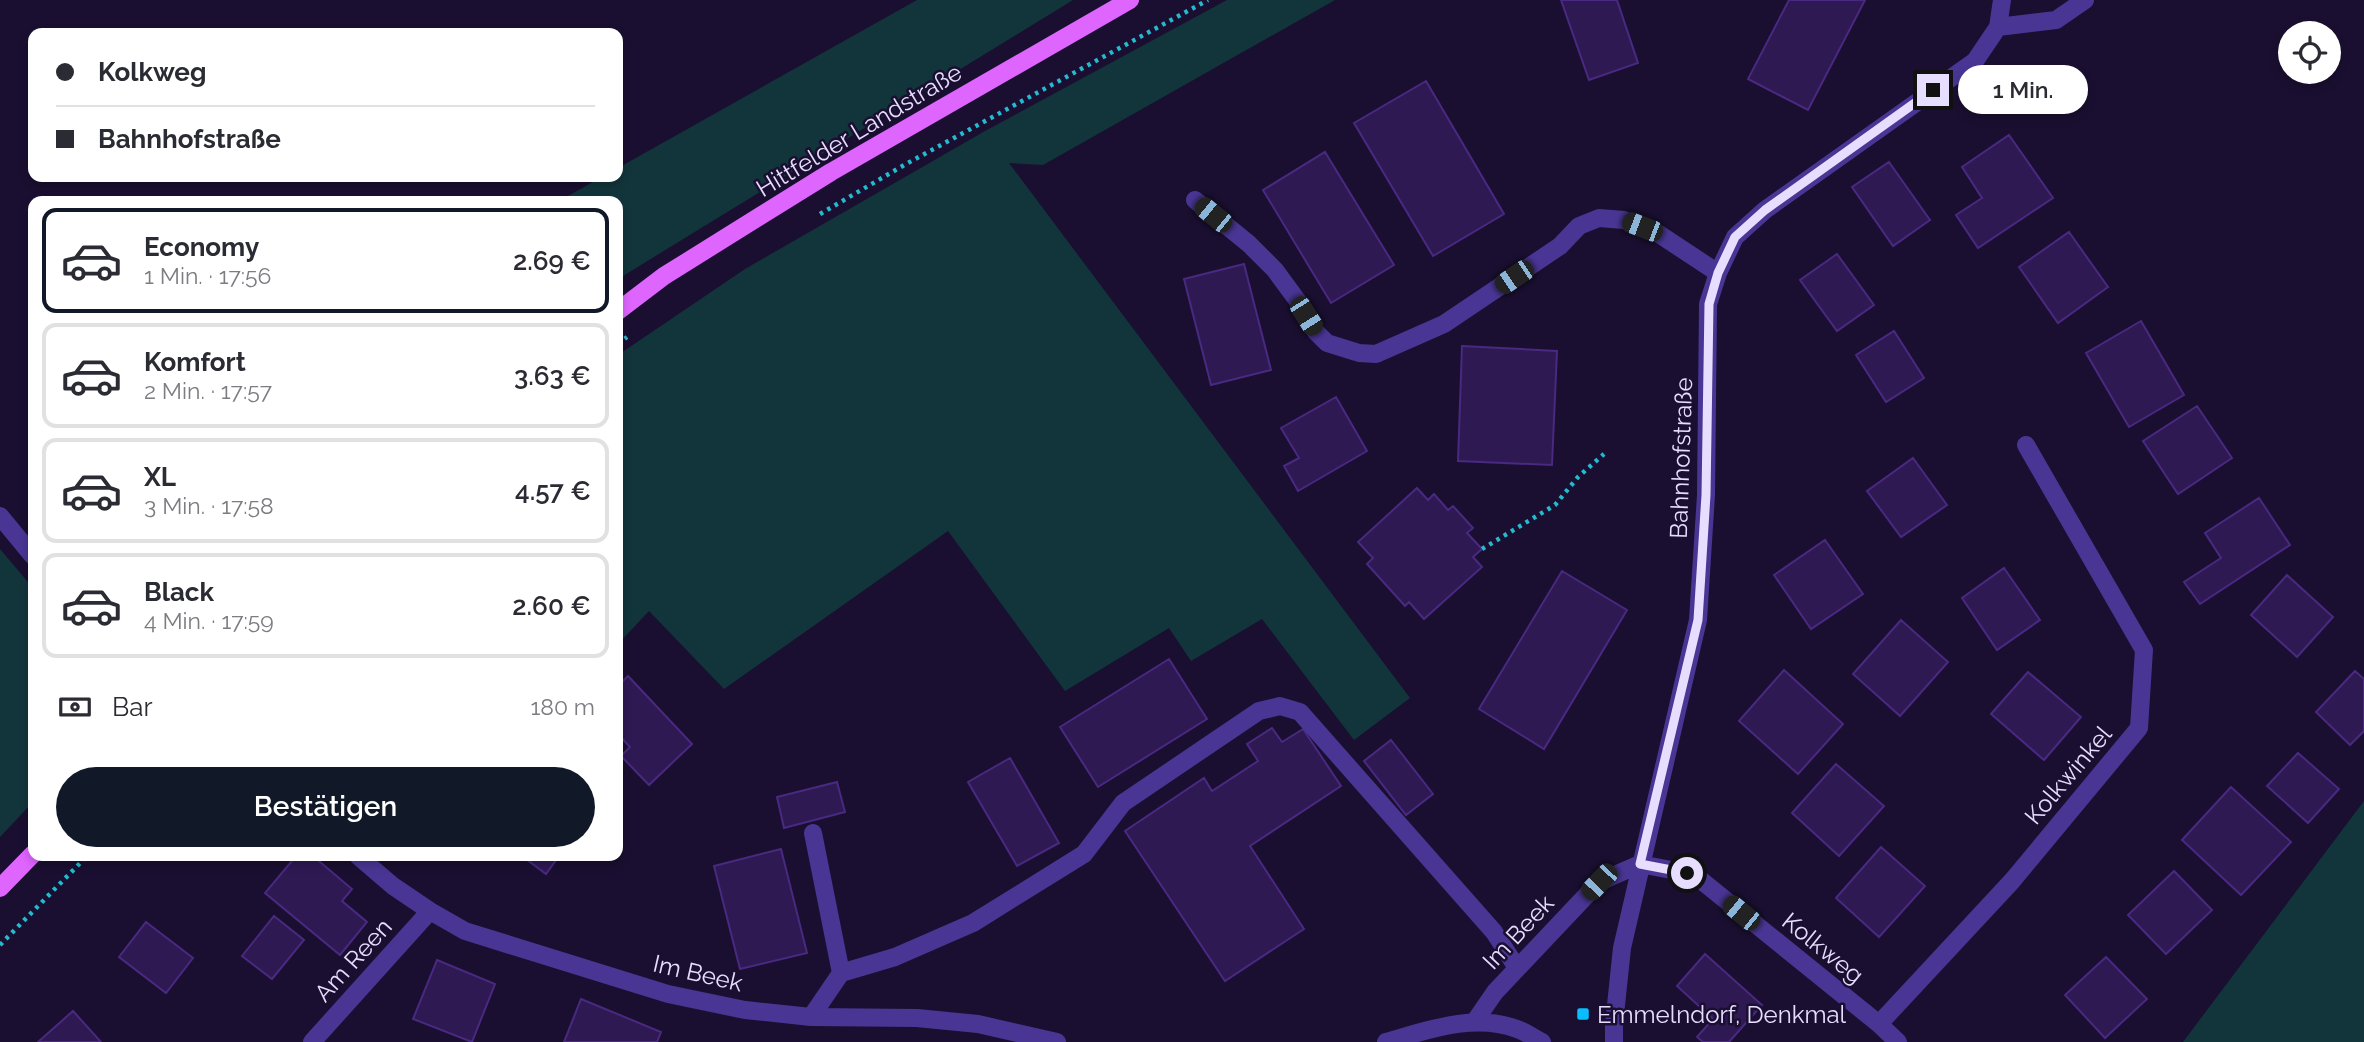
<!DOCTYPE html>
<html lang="de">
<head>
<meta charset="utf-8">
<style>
	body { margin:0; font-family:Raleway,sans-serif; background:#f7f7f7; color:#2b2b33; height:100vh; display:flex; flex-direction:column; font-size:26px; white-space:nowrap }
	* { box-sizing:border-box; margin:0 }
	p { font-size:23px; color:#7c7c81 }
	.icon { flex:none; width:38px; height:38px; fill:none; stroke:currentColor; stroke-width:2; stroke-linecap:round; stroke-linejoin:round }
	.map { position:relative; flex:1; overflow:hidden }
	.details { position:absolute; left:28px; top:196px; width:595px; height:665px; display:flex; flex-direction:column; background:#fff; border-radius:14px; box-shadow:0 4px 10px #0003 }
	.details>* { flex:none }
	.top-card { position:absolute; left:28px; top:28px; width:595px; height:154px; border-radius:14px; box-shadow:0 4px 10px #0003; display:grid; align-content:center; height:154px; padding:0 28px; background:#fff }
	.controls { position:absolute; left:2278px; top:21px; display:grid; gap:14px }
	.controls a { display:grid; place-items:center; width:63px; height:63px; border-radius:50%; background:#fff; box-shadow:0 4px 10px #0003; font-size:35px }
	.end { position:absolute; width:32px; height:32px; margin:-16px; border:9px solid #e7deff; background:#111; box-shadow:0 0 0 4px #111 }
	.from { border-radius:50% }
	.bubble { position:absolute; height:49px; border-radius:24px; background:#fff; box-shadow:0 4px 10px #0003; font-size:23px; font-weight:600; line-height:49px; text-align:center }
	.car { position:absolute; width:21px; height:42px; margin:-21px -10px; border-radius:9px; box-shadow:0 0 5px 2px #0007; background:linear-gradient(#222 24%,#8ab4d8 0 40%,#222 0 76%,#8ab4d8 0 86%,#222 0) }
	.top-card b { display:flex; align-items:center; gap:24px; height:66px; font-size:26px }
	.top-card b+b { border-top:2px solid #e1e1e2 }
	.top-card i { width:18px; height:18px; background:#2b2b33 }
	ul { padding:12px 0 0; list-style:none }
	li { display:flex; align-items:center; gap:21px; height:105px; margin:0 14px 10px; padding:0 14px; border:4px solid #e1e1e2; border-radius:14px }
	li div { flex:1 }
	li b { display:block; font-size:26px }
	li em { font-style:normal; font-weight:600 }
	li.selected { border-color:#111827 }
	li>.icon { width:63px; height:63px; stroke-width:1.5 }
	.pay { display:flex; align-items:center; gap:18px; height:77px; padding:0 28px; font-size:26px }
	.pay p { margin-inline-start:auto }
	.action { display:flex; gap:14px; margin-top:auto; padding:14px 28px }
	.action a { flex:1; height:80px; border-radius:42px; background:#111827; color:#fff; font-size:28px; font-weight:600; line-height:80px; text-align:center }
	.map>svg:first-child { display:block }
	.green { fill:#12353b }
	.building { fill:#2f1953; stroke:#492981; stroke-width:2 }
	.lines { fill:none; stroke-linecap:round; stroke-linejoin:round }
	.path { stroke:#24bbce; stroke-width:4.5; stroke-dasharray:3.5 5; stroke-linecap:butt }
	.minor { stroke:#493694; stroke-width:18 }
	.major { stroke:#df65ff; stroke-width:18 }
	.route { stroke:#e7deff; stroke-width:9 }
	.poi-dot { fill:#0abdff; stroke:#1a0f30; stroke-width:2.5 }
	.labels { text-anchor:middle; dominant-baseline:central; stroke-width:5; stroke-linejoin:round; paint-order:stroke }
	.street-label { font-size:24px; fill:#e7deff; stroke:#1a0f30 }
	.poi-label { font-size:24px; fill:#e7deff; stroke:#1a0f30; text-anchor:start }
</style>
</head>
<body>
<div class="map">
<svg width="2364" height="1042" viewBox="0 0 2364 1042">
	<rect width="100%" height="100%" fill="#1a0f30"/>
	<path class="green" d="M917,0H1073L618,279V201H559L602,177H618V168Z
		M1227,0H1335L1043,165L1009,163L1410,698L1354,740L1262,619L1191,661L1169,628L1065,691L948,531L724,689L649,611L618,644V355L745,269L985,131Z
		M0,549L33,588V802L0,837Z
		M2364,801V1042H2183Z"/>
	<path class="building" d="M1561,0H1617L1638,63L1589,80Z
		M1789,0H1865L1808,110L1748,79Z
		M1426,81L1504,214L1433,256L1354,123Z
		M2009,135L2053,198L1978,248L1956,215L1982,198L1962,167Z
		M1325,152L1394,265L1331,303L1263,190Z
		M1889,162L1930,220L1893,246L1852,187Z
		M2069,232L2108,287L2058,323L2019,267Z
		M1837,254L1874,305L1837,331L1800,280Z
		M1244,264L1271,370L1211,385L1184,279Z
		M2141,321L2184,395L2129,427L2086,353Z
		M1894,331L1924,378L1886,402L1856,355Z
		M1462,346L1557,351L1552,465L1458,461Z
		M1336,397L1367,451L1298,491L1284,466L1299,458L1281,428Z
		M2197,406L2232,458L2178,494L2143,441Z
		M1913,458L1947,505L1901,537L1867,491Z
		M1417,488L1428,500L1434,494L1448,510L1453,506L1473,528L1467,533L1482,549L1473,557L1482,567L1424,619L1409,602L1405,606L1367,564L1373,558L1358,542Z
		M2259,498L2290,545L2200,604L2184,582L2221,558L2205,533Z
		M1825,540L1863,594L1811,629L1774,575Z
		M2004,568L2040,620L1997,650L1962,598Z
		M1562,571L1627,610L1544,749L1479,709Z
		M2287,575L2333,617L2297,657L2251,615Z
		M1901,620L1948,662L1900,716L1853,674Z
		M1169,659L1207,719L1098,787L1060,727Z
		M1784,670L1843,724L1798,774L1739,721Z
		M2355,671L2364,679V731L2350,745L2316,712Z
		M2028,672L2081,717L2044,760L1991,714Z
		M628,676L692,744L649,785L621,756L630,747L618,734V686Z
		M1272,728L1282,742L1303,729L1341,786L1250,846L1304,929L1225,981L1125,831L1204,778L1212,791L1258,761L1247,744Z
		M1391,740L1433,794L1406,815L1364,761Z
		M2298,753L2339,789L2308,823L2267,786Z
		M1010,758L1059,843L1017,866L968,782Z
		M1836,764L1884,806L1839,856L1792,813Z
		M837,782L845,812L784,828L777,797Z
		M2231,787L2291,842L2241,895L2182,840Z
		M1881,847L1925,886L1879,937L1836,898Z
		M781,849L807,953L740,969L714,866Z
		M296,856H313L352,889L342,901L367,922L340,955L265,893Z
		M522,856H559L546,874Z
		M2174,871L2212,910L2166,954L2128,915Z
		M274,916L304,940L272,979L242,956Z
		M146,922L193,958L166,993L119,957Z
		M1705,954L1762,1005L1729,1042H1703L1697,1037L1713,1019L1677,986Z
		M2106,957L2147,999L2105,1038L2065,995Z
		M437,960L495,984L472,1042L413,1019Z
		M581,999L661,1032L657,1042H564Z
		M73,1011L101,1042H38Z"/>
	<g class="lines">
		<path class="path" d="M820,214L906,164L1208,0
			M618,344L627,337
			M1482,549L1555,505L1578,477L1604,454
			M0,945L87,856"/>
		<path class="minor" d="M1998,27L2056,20L2085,0
			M1195,200L1249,244L1275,270L1297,300L1316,332L1327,343L1359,353L1376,354L1444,324L1560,246L1579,226L1599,218L1624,220L1659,234L1718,273
			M0,516L33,556
			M358,856L393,886L430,911L465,931L668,994L745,1010L811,1017L917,1018L978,1024L1057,1042
			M1640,864L1687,873L1702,881L1879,1024L1898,1042
			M841,973L895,957L973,923L1084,854L1123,803L1259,711L1280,706L1300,712L1494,932L1517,968
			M811,1017L841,973L813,833
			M1475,1021L1495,992L1599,882L1640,864
			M1879,1024L2012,881L2139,728L2144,650L2026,445
			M312,1042L430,911
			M1386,1042C1428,1030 1474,1013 1517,1029C1526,1032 1534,1038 1542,1042
			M1614,1042V1024L1622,948L1698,620L1706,495L1708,304L1718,273L1735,237L1765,210L1975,61L1998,27L2002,0"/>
		<path class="major" d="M618,311L664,276L831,172L1130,0
			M0,888L33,854"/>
	</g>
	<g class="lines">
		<path class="route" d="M1687,873L1640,864L1698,620L1706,495L1709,304L1718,273L1735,237L1765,210L1933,90"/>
	</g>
	<rect class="poi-dot" x="1576" y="1007" width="14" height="14" rx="3.5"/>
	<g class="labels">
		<g class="street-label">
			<text transform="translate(859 130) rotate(-31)">Hittfelder Landstraße</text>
			<text transform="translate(1681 458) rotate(-88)">Bahnhofstraße</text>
			<text transform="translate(2068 775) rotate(-50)">Kolkwinkel</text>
			<text transform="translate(1518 932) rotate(-47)">Im Beek</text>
			<text transform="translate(1823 948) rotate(39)">Kolkweg</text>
			<text transform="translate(353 960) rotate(-48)">Am Reen</text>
			<text transform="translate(698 973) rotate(13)">Im Beek</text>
		</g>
		<g class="poi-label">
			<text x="1597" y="1014">Emmelndorf, Denkmal</text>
		</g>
	</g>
</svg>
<div class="controls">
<a><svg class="icon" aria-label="locate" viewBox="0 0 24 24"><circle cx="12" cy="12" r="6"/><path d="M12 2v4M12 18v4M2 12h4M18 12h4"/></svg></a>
</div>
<i class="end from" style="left:1687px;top:873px"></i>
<i class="end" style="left:1933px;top:90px"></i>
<div class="bubble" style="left:1958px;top:65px;width:130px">1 Min.</div>
<i class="car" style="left:1213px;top:215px;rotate:309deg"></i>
<i class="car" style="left:1642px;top:227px;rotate:291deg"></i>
<i class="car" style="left:1514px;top:277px;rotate:236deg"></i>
<i class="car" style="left:1306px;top:316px;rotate:148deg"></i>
<i class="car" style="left:1599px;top:882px;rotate:224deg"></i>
<i class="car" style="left:1741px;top:913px;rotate:309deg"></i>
<div class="top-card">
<b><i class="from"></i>Kolkweg</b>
<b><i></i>Bahnhofstraße</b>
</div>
<section class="details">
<ul>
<li class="selected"><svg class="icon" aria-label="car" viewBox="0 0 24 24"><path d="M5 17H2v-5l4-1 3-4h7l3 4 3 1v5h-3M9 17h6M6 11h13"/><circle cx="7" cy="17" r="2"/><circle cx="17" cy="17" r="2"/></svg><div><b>Economy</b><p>1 Min. · 17:56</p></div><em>2.69 €</em></li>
<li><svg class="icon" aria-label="car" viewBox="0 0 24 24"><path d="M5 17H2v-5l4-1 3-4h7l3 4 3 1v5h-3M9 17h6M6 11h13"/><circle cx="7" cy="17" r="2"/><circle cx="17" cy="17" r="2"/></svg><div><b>Komfort</b><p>2 Min. · 17:57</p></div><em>3.63 €</em></li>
<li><svg class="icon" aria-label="car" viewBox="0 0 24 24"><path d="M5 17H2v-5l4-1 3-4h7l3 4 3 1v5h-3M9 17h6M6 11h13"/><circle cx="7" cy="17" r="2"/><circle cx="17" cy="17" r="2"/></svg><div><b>XL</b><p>3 Min. · 17:58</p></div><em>4.57 €</em></li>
<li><svg class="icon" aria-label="car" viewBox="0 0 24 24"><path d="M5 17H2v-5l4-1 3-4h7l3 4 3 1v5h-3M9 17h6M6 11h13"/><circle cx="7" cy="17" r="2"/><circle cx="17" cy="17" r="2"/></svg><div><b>Black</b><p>4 Min. · 17:59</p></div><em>2.60 €</em></li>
</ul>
<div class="pay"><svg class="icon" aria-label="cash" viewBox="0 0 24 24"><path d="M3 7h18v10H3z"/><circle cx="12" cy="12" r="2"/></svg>Bar<p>180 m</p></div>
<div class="action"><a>Bestätigen</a></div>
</section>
</div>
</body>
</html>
